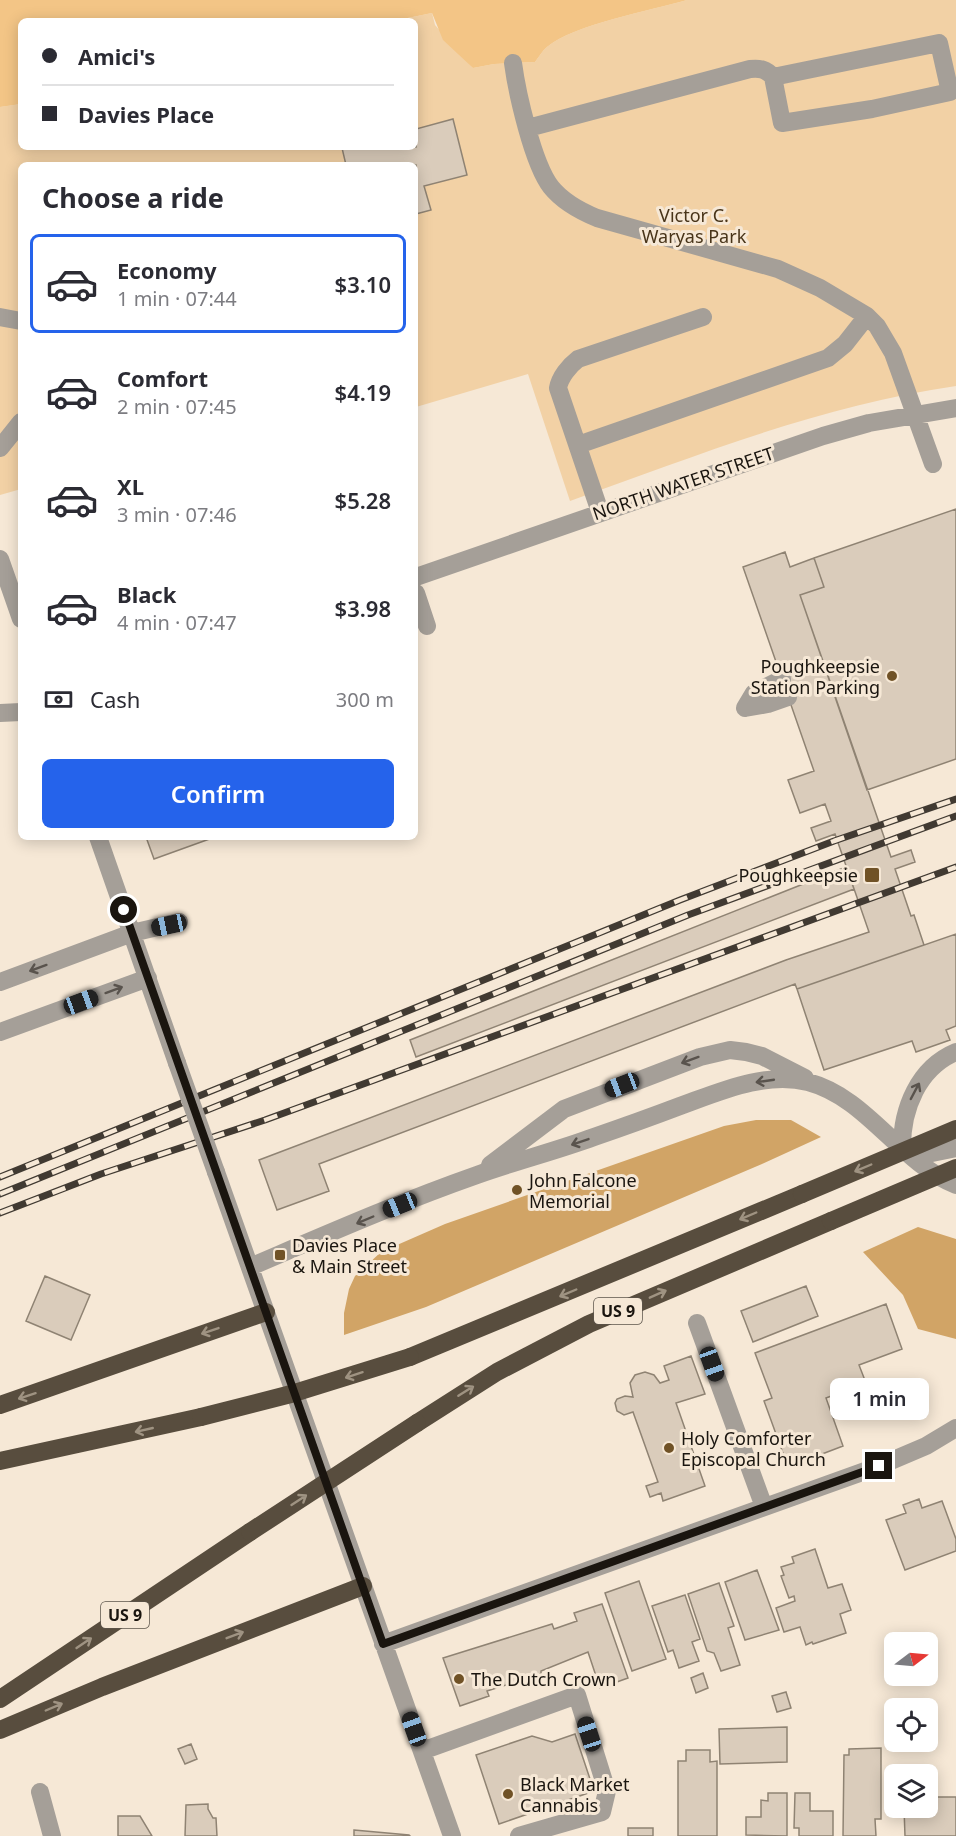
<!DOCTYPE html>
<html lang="en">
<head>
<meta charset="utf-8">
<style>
	body { margin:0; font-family:"Noto Sans",sans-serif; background:#f7f7f7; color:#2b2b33; height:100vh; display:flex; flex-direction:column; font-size:22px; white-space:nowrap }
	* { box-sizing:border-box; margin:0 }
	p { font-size:20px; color:#7c7c81 }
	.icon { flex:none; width:33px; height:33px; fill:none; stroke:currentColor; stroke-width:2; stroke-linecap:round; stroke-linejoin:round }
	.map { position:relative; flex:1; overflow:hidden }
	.details { position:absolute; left:18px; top:162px; width:400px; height:678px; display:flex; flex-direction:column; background:#fff; border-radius:9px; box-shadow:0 3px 15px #0003 }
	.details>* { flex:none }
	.top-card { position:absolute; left:18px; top:18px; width:400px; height:132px; border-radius:9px; box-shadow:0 3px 15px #0003; display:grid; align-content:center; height:132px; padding:0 24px; background:#fff }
	.needle { width:39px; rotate:74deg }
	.controls { position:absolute; left:884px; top:1632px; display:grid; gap:12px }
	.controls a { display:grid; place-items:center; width:54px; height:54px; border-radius:9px; background:#fff; box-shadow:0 3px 15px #0003; font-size:30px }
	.end { position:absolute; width:27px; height:27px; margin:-14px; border:8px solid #1a150f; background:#fff; box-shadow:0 0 0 3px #fff }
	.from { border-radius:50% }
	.bubble { position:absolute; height:42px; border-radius:9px; background:#fff; box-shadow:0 3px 15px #0003; font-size:20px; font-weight:600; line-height:42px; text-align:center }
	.car { position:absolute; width:18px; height:36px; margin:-18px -9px; border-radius:8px; box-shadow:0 0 4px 2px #0007; background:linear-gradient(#222 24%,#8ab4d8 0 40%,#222 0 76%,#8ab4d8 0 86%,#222 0) }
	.top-card b { display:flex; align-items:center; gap:21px; height:57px; font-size:22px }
	.top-card b+b { border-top:2px solid #e1e1e2 }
	.top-card i { width:15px; height:15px; background:#2b2b33 }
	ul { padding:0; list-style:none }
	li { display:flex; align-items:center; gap:18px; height:99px; margin:0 12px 9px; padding:0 12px; border:3px solid transparent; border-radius:9px }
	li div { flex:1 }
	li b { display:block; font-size:22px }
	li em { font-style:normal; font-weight:600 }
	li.selected { border-color:#2563eb }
	li>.icon { width:54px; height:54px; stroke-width:1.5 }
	h2 { padding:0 24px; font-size:27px; line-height:72px }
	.pay { display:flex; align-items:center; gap:15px; height:66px; padding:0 24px; font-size:22px }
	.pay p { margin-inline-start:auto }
	.primary-button { display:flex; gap:12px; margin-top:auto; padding:12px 24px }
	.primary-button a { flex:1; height:69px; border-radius:9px; background:#2563eb; color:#fff; font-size:24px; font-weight:600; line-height:69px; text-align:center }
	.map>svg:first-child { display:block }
	.green { fill:#f2d1a5 }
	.forest { fill:#d1a466 }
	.water { fill:#f3c586 }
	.building { fill:#daccbb; stroke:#8f8373; stroke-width:1.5 }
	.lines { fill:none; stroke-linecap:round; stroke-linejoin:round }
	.minor { stroke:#a59f98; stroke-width:18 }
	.highway { stroke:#584d3e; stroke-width:18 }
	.rail-casing { stroke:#413a32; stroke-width:7 }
	.rail { stroke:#f6e8d6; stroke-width:4.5; stroke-dasharray:14; stroke-linecap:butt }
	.minor-bridge { stroke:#a59f98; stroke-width:18 }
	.highway-bridge { stroke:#584d3e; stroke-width:18 }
	.oneway { stroke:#59534d }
	.oneway2 { stroke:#9f9382 }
	.route { stroke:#1a150f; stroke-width:8 }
	.poi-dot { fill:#705226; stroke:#f6e8d6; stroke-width:2 }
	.labels { text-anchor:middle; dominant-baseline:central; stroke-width:6; stroke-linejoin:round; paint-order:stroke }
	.shield { fill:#f6e8d6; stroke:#5c544b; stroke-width:1.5 }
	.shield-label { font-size:16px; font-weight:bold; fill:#1a150f }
	.park-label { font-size:18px; fill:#483419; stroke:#f6e8d6 }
	.street-label { font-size:18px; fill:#1a150f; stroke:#f6e8d6 }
	.poi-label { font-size:18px; fill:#1a150f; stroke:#f6e8d6; text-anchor:start }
</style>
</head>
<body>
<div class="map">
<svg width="956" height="1836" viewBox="0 0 956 1836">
	<rect width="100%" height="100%" fill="#f6e8d6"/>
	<path class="green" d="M687,0H956V386C822,405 696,456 570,501L528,374L416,407V165H21V489L0,495V107L21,104V147H416V21H393L432,13L435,25L473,68L494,64L535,62C539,57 542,51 547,47C573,25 652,10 687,0Z"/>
	<path class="forest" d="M756,1120H791L821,1137L762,1164L426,1307L344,1335V1313L349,1289L355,1276L381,1252L445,1224L724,1126Z
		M918,1227L956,1239V1339L918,1329L903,1295L863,1252Z"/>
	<path class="water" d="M0,0H687C652,10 573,25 547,47C542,51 539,57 535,62L494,64L473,68L443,40L432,13L393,21H21V104L0,107Z"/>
	<path class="building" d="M453,119L467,175L424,186L431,210L416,214V165H346L342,148L416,147V129Z
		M956,509V759L867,790L800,595L824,587L814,558Z
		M785,552L790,567L814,558L824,587L800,595L891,857L911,850L915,862L895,869L911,916L914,915L924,945L797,989L795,984L319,1164L329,1191L277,1210L259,1160L786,960L869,932L835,834L816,841L811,828L831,821L825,804L800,813L788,780L814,771L743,567Z
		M146,837H215L154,859Z
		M846,867L854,889L416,1057L410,1040Z
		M956,934V1026L946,1030L950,1040L916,1052L912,1041L824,1070L797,989Z
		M45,1276L90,1295L71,1340L26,1321Z
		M806,1286L818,1316L753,1342L741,1311Z
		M886,1304L902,1349L859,1365L866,1383L826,1398L843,1446L788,1467L764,1401L772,1398L755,1353Z
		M691,1356L705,1394L676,1403L705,1486L663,1501L661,1493L650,1497L646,1486L658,1482L633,1412L624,1415L617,1411L615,1403L617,1399L625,1396L633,1397L630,1383L635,1375L645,1372L654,1375L660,1383L669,1380L664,1366Z
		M919,1499L922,1508L942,1501L956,1539V1551L905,1570L886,1520L906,1513L903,1505Z
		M815,1549L828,1588L842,1584L851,1610L840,1614L846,1633L813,1644L812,1642L806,1645L800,1627L784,1632L776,1608L795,1601L794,1596L789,1598L781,1576L784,1575L781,1567L794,1563L792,1557Z
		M757,1570L779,1630L745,1640L725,1582Z
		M639,1581L666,1659L632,1671L605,1593Z
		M719,1583L734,1626L728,1628L740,1665L721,1671L714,1653L707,1651L688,1594Z
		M685,1595L700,1639L692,1642L699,1661L679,1668L673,1650L668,1652L652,1606Z
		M602,1604L628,1678L600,1688L588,1652L541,1671V1674L487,1691L489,1696L460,1706L443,1658L552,1624L554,1629L577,1621L574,1613Z
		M703,1673L708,1688L696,1693L691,1678Z
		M786,1692L791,1708L777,1712L772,1696Z
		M787,1727V1762L720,1764L719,1729Z
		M575,1734L594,1791L499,1824L476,1755L532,1736L552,1742Z
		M191,1744L197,1759L185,1764L178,1749Z
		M881,1748V1819H875L876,1836H843L844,1755H849V1749Z
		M686,1750H710V1762L717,1761V1836H678V1761H686Z
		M768,1793H787V1836L746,1835V1817H761V1800L768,1801Z
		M795,1793H810V1811H833V1836H799V1828H794Z
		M927,1797H956V1836H905L904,1808H927Z
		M208,1804V1809L213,1818H216L217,1836H185L186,1805Z
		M118,1816H140L152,1836H118Z
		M628,1828H653V1836H628Z
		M354,1830L409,1835L410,1836H354Z"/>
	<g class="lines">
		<path class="minor" d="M513,63C517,93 533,164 551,187C563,202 580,211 597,218L778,269L820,288L867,316L877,326L893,353L933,464
			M528,128L750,69C760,68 766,69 773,77L939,43L950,92L872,109L782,123L773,77
			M0,317L21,321
			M578,445L828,358L845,344L867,316
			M0,448L21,422
			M600,512L558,388C560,377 569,366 578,359L703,317
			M0,559L21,619
			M416,577L823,436L869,423L956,408
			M416,593L427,626
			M745,708L754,693L782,679
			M745,708L768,704L788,697
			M0,713L21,712
			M98,837L177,1063
			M0,982L132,933L179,922
			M0,1032L148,978
			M902,1147C902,1109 918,1068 956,1052
			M907,1152L932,1153L956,1148
			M490,1165L564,1109L700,1057L730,1050L746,1052L762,1056L805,1078
			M216,1172L452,1836
			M250,1267C325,1235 400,1202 477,1175C516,1161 556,1151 594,1137C623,1127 651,1117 680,1106C719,1092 765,1071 808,1082C868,1098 899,1162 956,1185
			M697,1323L764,1507
			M383,1644L879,1466L926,1446L956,1428
			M422,1751L577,1695L607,1791L602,1812L519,1836
			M40,1792L52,1836"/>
		<path class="highway" d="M410,1357L802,1194
			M0,1405L266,1312
			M417,1423L497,1372L589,1324L831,1221
			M0,1461L201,1417
			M0,1699L250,1532
			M0,1730L102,1687L363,1586"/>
		<defs>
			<path id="rail" d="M0,1177L680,900L834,841L956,799
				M0,1194L688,915L956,816
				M0,1213L101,1174L265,1120L956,867"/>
		</defs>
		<use href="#rail" class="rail-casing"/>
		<use href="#rail" class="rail"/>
		<path class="minor-bridge" d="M177,1063L216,1172"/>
		<path class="highway-bridge" d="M802,1194L956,1129
			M831,1221L956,1168
			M201,1417L291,1394L410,1357
			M250,1532L417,1423"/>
	</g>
	<defs><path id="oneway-shaft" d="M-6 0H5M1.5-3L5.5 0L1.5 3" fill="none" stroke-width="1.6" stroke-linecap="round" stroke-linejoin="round" transform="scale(1.5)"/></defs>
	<g class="oneway">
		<use href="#oneway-shaft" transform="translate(38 968) rotate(160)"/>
		<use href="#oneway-shaft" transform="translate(114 990) rotate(-20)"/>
		<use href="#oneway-shaft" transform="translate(690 1060) rotate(160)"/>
		<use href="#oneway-shaft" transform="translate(765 1081) rotate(172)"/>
		<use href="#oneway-shaft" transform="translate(915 1091) rotate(-62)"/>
		<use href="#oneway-shaft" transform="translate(580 1142) rotate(161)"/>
		<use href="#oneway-shaft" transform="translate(365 1220) rotate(157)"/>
	</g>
	<g class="oneway2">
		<use href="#oneway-shaft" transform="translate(863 1168) rotate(157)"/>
		<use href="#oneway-shaft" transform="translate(748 1216) rotate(157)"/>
		<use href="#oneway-shaft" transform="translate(568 1293) rotate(157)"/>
		<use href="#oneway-shaft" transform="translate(658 1294) rotate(-24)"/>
		<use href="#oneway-shaft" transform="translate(210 1331) rotate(161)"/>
		<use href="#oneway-shaft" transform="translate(354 1375) rotate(162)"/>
		<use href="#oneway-shaft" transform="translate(466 1391) rotate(-32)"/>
		<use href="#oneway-shaft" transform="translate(27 1396) rotate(162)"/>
		<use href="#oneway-shaft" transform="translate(144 1430) rotate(167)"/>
		<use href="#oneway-shaft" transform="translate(299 1500) rotate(-33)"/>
		<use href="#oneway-shaft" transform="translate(235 1635) rotate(-21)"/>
		<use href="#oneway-shaft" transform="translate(84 1643) rotate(-34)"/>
		<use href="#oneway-shaft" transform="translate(54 1707) rotate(-23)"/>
	</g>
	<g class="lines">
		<path class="route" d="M124,910L383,1644L879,1466"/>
	</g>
	<g class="poi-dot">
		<circle cx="892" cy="676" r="6"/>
		<rect x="864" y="867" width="16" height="16" rx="3"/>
		<circle cx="517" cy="1190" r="6"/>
		<rect x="274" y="1249" width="12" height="12" rx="3"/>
		<circle cx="669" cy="1448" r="6"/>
		<circle cx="459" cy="1679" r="6"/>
		<circle cx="508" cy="1794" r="6"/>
	</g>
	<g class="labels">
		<g class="shield">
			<rect x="594" y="1298" width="48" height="26" rx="4.5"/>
			<rect x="101" y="1602" width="48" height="26" rx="4.5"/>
		</g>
		<g class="shield-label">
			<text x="618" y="1311">US 9</text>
			<text x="125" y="1615">US 9</text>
		</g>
		<g class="park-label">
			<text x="694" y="215">Victor C.<tspan x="694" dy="21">Waryas Park</tspan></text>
		</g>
		<g class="street-label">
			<text transform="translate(683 483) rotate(-19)">NORTH WATER STREET</text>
		</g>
		<g class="poi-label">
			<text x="880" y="666" text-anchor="end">Poughkeepsie<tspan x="880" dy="21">Station Parking</tspan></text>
			<text x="858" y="875" text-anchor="end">Poughkeepsie</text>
			<text x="529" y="1180">John Falcone<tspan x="529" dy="21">Memorial</tspan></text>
			<text x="292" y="1245">Davies Place<tspan x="292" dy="21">&amp; Main Street</tspan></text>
			<text x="681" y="1438">Holy Comforter<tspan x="681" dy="21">Episcopal Church</tspan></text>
			<text x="471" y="1679">The Dutch Crown</text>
			<text x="520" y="1784">Black Market<tspan x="520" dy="21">Cannabis</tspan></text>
		</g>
	</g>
</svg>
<div class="controls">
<a><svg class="needle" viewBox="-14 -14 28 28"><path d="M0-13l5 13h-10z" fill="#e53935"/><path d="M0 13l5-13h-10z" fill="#7c7c81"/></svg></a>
<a><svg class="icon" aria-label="locate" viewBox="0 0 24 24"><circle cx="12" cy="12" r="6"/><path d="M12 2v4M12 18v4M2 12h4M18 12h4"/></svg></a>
<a><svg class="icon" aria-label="layers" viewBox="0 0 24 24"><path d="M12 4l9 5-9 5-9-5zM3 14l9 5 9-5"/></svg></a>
</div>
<i class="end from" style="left:124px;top:910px"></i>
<i class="end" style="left:879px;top:1466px"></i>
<div class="bubble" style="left:830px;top:1378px;width:99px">1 min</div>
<i class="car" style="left:169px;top:925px;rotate:258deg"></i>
<i class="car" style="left:81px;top:1002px;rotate:70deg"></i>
<i class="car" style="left:622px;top:1085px;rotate:249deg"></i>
<i class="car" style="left:400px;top:1205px;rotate:248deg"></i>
<i class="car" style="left:712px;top:1364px;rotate:160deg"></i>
<i class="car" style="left:414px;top:1729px;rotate:340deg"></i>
<i class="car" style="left:589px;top:1734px;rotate:342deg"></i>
<div class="top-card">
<b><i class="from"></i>Amici's</b>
<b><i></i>Davies Place</b>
</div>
<section class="details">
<h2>Choose a ride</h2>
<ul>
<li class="selected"><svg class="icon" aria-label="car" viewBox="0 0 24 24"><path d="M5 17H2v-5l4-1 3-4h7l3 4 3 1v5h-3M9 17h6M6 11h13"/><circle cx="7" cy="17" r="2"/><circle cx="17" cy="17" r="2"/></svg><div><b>Economy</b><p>1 min · 07:44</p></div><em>$3.10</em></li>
<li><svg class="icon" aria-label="car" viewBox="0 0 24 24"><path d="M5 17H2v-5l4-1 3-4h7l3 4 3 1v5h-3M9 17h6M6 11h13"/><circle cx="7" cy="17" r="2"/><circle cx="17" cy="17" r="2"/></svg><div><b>Comfort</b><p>2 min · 07:45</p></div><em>$4.19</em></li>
<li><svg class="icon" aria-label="car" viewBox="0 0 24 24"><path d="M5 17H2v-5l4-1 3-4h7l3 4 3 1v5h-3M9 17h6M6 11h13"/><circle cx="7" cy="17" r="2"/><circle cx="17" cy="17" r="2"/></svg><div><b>XL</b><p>3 min · 07:46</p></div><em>$5.28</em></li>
<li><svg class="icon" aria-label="car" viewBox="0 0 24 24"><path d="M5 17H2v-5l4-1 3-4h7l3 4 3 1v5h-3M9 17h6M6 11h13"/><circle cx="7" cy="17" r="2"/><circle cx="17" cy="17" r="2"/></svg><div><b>Black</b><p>4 min · 07:47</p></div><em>$3.98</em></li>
</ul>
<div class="pay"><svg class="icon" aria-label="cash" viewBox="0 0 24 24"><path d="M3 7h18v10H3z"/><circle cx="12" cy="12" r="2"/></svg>Cash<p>300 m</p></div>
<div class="primary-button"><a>Confirm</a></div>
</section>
</div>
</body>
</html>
